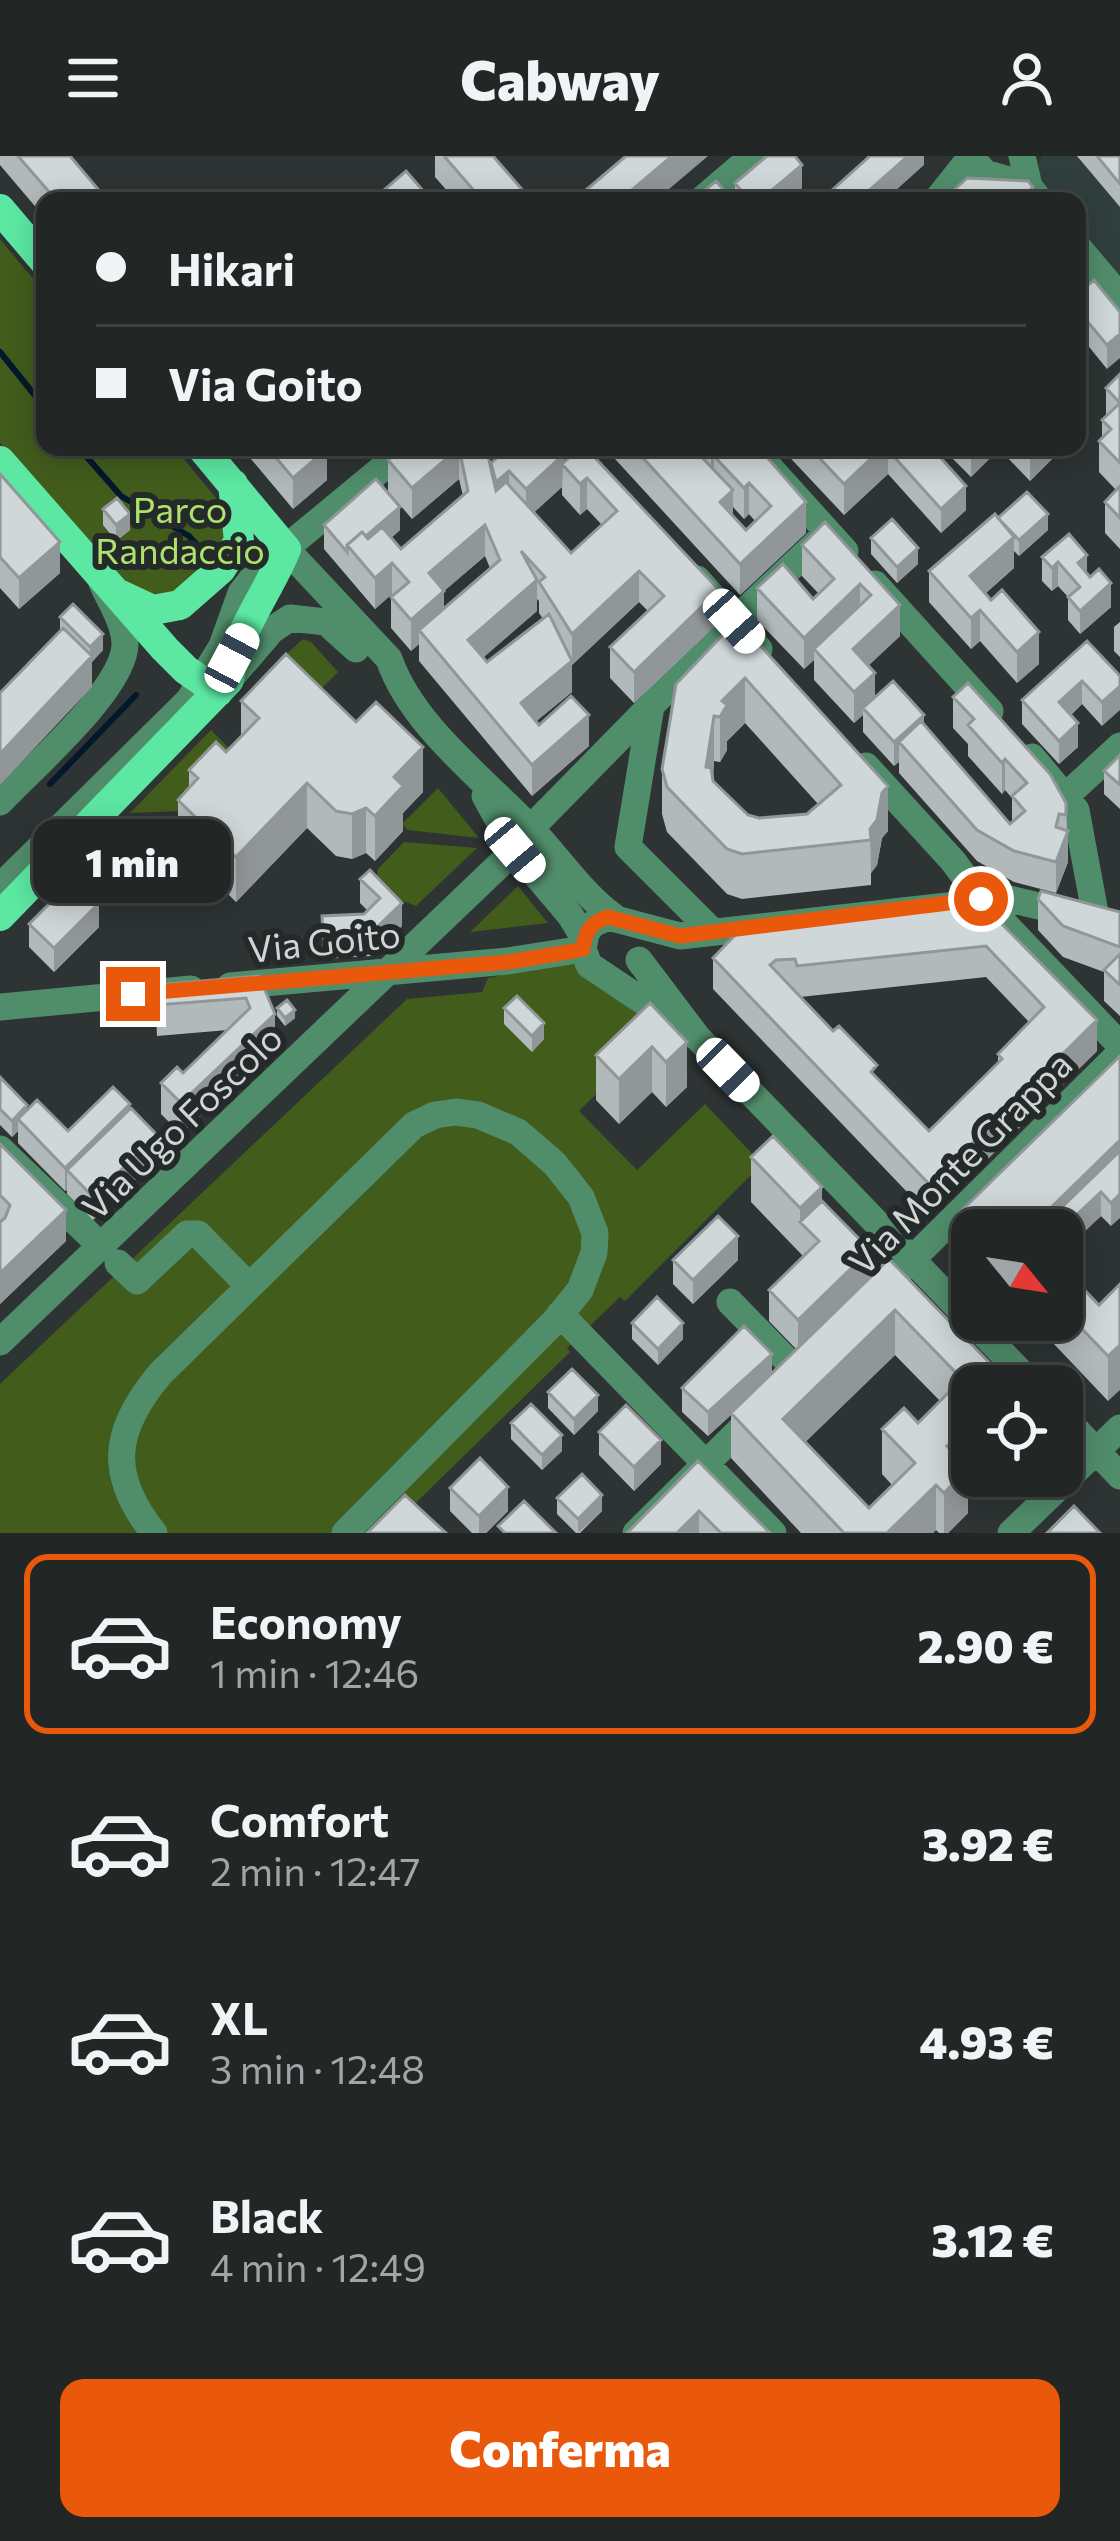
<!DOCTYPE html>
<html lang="it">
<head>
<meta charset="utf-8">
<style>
	body { margin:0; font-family:Commissioner,sans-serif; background:#2a2f2e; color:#f1f3f6; height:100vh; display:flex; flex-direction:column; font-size:45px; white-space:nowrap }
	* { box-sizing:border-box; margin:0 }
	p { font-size:39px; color:#a2a5a7 }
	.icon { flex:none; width:66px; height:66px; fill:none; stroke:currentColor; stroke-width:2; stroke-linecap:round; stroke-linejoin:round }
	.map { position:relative; height:1377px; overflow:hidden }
	.side { display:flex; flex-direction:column; background:#222726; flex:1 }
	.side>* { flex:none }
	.banner { position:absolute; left:36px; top:36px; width:1050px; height:264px; border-radius:24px; box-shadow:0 6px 30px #0003,0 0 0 3px #3f4443; display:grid; align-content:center; height:264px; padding:0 60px; background:#222726 }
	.needle { width:78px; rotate:120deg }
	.controls { position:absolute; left:951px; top:1053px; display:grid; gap:24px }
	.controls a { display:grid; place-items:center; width:132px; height:132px; border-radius:24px; background:#222726; box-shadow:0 6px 30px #0003,0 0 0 3px #3f4443; font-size:60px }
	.end { position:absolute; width:54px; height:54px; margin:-27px; border:15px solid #ea580c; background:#fff; box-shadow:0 0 0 6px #fff }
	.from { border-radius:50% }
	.bubble { position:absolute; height:84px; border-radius:24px; background:#222726; box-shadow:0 6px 30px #0003,0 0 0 3px #3f4443; font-size:39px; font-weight:800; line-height:84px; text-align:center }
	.car { position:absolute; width:36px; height:72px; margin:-36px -18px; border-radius:15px; box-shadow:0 0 9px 3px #0007; background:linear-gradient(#fff 24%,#345 0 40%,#fff 0 76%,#345 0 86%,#fff 0) }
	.banner b { display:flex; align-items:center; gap:42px; height:114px; font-size:45px }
	.banner b+b { border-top:3px solid #3f4443 }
	.banner i { width:30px; height:30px; background:#f1f3f6 }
	ul { padding:21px 0 0; list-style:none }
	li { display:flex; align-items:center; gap:36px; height:180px; margin:0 24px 18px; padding:0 36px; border:6px solid transparent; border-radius:24px }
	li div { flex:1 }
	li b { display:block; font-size:45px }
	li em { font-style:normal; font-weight:800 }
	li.active { border-color:#ea580c }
	li>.icon { width:108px; height:108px; stroke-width:1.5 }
	.action { display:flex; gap:24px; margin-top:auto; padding:24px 60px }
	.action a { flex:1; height:138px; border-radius:24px; background:#ea580c; color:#fff; font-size:48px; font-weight:800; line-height:138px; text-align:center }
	header { display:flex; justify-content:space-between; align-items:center; height:156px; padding:0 60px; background:#222726; font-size:54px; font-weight:800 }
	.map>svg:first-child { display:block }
	.built { fill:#303f3d }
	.green { fill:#425c1c }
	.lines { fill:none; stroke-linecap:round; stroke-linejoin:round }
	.stream { stroke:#03182d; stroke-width:6 }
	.minor { stroke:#508d6b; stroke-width:27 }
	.major { stroke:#5ce8a3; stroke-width:30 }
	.wall { fill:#b2b9bb; fill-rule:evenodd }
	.shaded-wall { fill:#919698 }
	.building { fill:#cfd7d9; stroke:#919698; stroke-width:3; fill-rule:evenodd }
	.route { stroke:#ea580c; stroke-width:15 }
	.labels { text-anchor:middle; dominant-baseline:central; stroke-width:12; stroke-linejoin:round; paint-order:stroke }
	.park-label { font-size:36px; fill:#afe16d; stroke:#242a29 }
	.street-label { font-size:36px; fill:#d0d4d4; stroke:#242a29 }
</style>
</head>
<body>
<header><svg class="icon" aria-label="menu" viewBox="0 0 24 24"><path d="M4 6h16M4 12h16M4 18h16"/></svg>Cabway<svg class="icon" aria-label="person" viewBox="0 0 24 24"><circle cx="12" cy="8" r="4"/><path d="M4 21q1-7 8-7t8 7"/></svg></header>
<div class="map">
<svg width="1120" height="1377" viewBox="0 0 1120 1377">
	<rect width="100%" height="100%" fill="#2d3433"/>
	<path class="built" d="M1042,0H1120V121L1077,71V45H1055L1051,41L1037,13Z"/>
	<path class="green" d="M0,83L45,137V291H174L216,342L225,358L227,382L217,403L174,437L155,439L119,423L0,287Z
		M303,483L311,486L338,516L305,549L269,514Z
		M211,574L243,606L184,655L130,657Z
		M438,632L479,682L408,674L402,668Z
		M181,662L189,670L171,690L201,719L195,738L146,694L110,693L102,686L122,665Z
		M404,686L477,692L416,750L385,738L376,726L378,713Z
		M518,730L548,767L470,776Z
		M575,803L649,861L631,904L579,955L637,1014L705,948L762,1008L625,1145L620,1141L567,1192L570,1196L385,1377H0V1228L407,843L482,836L488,822Z"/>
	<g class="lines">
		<path class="stream" d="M0,196L45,252
			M78,291L121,340L189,380L206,399
			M50,628L136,539"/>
		<path class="minor" d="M970,0L985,17L1029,30
			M1022,0L1029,30L1038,42
			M700,45L753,0
			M936,45L971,1
			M1077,90L1120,141
			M751,291L845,395
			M286,393L389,503C412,570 484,623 531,673C559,702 581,737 614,761
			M697,423L759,493
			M875,428L990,555
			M229,524L272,474L290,462L326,466L356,493
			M651,550L628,691L713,776
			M1032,601L1076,654L1096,762
			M866,610L953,705L981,743L1120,889
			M1067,639L1120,590
			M485,640L515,694L570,759L584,782
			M0,646C32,612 125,532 125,488C125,468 110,445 102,427
			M531,672L734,465L825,379
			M0,731L189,544L222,490L241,437L258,415L408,291
			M639,804L698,882L1034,1230
			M230,830L508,805L583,793
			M0,851L191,833
			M698,882L589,809L583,793L586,777L593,768L608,761L680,780L1009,743L1120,769
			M0,993L102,1091
			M118,1107L137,1125L187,1078H198L249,1130
			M878,1137L1120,897
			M730,1146L798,1216
			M560,1158L773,1377
			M0,1186L515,694
			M1062,1259L1120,1320
			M154,1377C107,1318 113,1274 160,1218L414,969L435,959L456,956L478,959L518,976L555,1008L581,1041L595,1077L594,1097L580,1134L554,1166L345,1377
			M636,1377L757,1257
			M1011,1377L1120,1272"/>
		<path class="major" d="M0,53L45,106
			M0,305L165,493L186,514L218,536
			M121,439L153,454L180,449L221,413L239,385L233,328
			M0,760L229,524C234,480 269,435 286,393L201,291"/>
	</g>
	<path class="wall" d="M0,0H70L108,45H45V62L0,9Z
		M435,0H493L532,45H456L435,21Z
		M1077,0H1120V51Z
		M735,27L802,32L787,45H735Z
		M1077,138L1120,156L1107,213L1077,176Z
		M1120,218V393L1105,377V346L1116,334L1099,316V285L1102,282V264L1106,260V232Z
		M241,291H326L327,324L293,353Z
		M486,291L491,314V307L507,291H564V307L581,291L719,466L634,547L610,522V491L648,455L639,446L572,509V536L536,565L539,569L589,590L532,640L419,505V488L411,495L391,472V441L393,439L392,438L375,453L324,393V369L400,374L391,382L401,393L463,340L459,323L412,363L388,335V304ZM562,331V339L580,359L587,353L602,369L571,397L534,356ZM485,400L490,412L444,452V435ZM537,443L539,445V457L543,463L487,506L483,501L537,455Z
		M604,291H758L806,377L740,439ZM733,351L744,363L749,358L755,365L746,374L733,360Z
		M780,291H931L966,354L941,377L888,318L844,359Z
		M947,291H1054V301L1030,325L999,293L971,321L947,297Z
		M0,318L60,417L19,453L0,432Z
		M103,353L130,374L116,385L103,369Z
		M998,362L1048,374L1019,400L1014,395V412L986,437L1039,508L1017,527L980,485L971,493L929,446V415Z
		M825,366L900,480L869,509L875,542L924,569L1010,668L1012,667V642L1005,634L1002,638L968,600V588L953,572V541L1066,647L1068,706L1056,737L1014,726L977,705L899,617V606L894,610L863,576V559L854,567L814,524V504L804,513L757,464V432L813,443L819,438L802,420V389Z
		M871,382L918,408L897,427L871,398Z
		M1042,401L1087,418L1111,451L1080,478L1068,464V441L1058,430L1052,435L1042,425Z
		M60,461L103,494L92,506V531L60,475Z
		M737,464L888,675L882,682L877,709L871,717V729L742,743L727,738L667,676L662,658V613ZM745,567L818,648L807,658L759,662L748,659L713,625L714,605L720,606L727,594V585Z
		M1120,466V501L1114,495V471Z
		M1087,485L1120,520L1102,570L1082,548L1071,559L1078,591L1059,608L1022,568V544Z
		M241,545L423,636L403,657V675L375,705L366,697L352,703L336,700L307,672L236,746L178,688V644L189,631V614L226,596L241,581Z
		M1120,599V653L1104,638V615Z
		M145,686L147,738L116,740L114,701Z
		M360,723L402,747V770L371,800L323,803L322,760L364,758L367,754L360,747Z
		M1038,743L1120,756V860L1104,845V816L1063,801L1038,774Z
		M979,745L1097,895L930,1060L713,833V802ZM986,821L1029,866L998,898V907L929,975L800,841Z
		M29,768L99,771L54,816L29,791Z
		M259,820L275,889L181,978L161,958V927L183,917L228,874L157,880L155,829Z
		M650,847L687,931L666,951L652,936L619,968L596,944V899Z
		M277,852L295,862L285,870L277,860Z
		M504,852L544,883L532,896L504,868Z
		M1120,900L1111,1070L1101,1060L1069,1090L1062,1083V1074H972V1101L959,1088V1057Z
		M0,921L27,954L68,975L130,953L157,1003L93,1064L67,1038V1034L65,1035L18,987V975L12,981L0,969Z
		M0,988L66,1085L0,1148Z
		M751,1001L822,1045L870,1121L972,1230V1311L968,1315V1357L948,1377H939L936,1374L933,1377H801L731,1302V1259L708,1280L682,1256V1232L772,1216L796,1193L769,1165V1134L803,1100L751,1046ZM895,1199L940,1245L918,1267L882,1273V1318L892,1329L869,1352L805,1286Z
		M673,1104H738L693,1148L673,1128Z
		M1062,1115L1099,1149L1120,1128L1108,1245L1054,1188V1165L1042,1175L1031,1164H1062Z
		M632,1167L683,1183L658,1209L632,1183Z
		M548,1236L598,1255L574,1279L548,1252Z
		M511,1267L562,1295L542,1314L511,1283Z
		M599,1276L661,1308L634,1335L599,1299Z
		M698,1305L770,1377H627Z
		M450,1332L508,1355L486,1377H472L450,1355Z
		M557,1342L602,1355L580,1377H576L557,1358Z"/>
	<path class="shaded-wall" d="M672,0H708L655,45H619Z
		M908,0H924V9L884,45H857Z
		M802,9V32L787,45H759Z
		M1033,31V45H1018Z
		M1120,178V202L1107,213V189Z
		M1080,196V227L1077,230V199Z
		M548,291H564L562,331L526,364V333Z
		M711,291H734L714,300V313L711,315Z
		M883,291H910L888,294V318L844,359V328Z
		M971,291H999V293L971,321Z
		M1033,291H1054V301L1030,325V294Z
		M459,292V323L412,363V332Z
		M327,293V324L293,353V322Z
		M509,315V346L496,357V326Z
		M587,322V353L580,359V328Z
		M749,327V358L744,363V332Z
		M966,330V354L941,377V353Z
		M733,334V365L720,346Z
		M806,346V377L740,439V408Z
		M400,351V374L362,407L351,393Z
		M130,358V374L116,385V369Z
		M1048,358V374L1019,400V384Z
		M485,369V400L444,435V466L419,474V488L411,495V464L429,417Z
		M1014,381V412L970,451V420Z
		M60,386V417L19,453V422Z
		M918,392V408L897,427V411Z
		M1087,399V422L1078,431V407Z
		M1058,406V430L1052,435V412Z
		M392,407V438L375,453V422Z
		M639,415V446L572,509V536L521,578V547L572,505V478Z
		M537,424V455L468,515V484Z
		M1111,427V451L1080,478V455Z
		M860,428V459L814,493V504L804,513V482Z
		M719,434V466L634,547V516Z
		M900,449V480L853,524V493Z
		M980,454V485L971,493V462Z
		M1039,476V508L1017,527V496Z
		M103,478V494L92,506V531L0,629V598L90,502V491Z
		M875,517V548L863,552V559L854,567V536Z
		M745,522V567L727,585V594L720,606V561L722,545Z
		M1082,525V548L1059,570V546Z
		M1120,530V554L1102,570V546Z
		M589,559V590L532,640V609Z
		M924,559V582L899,586V606L894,610V586Z
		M714,560V605L706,655V611Z
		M1078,567V591L1059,608V585Z
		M423,591V636L403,657V675L375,705V660L394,621Z
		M1005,603V634L1002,638V607Z
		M307,627V672L236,746V701Z
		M888,630V675L882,682L877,709L871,717L870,673L882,637Z
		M366,652V697L352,703V658Z
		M1068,675V706L1056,737V706Z
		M99,747V771L54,816V792Z
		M402,747V770L371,800V777Z
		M295,854V862L285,870V862Z
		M275,858V889L181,978V947Z
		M1097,864V895L930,1060V1029Z
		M544,867V883L532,896V880Z
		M687,886V931L666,951V906Z
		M652,891V936L619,968V923Z
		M130,948V972L67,1014V1034L65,1035V1012Z
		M27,949V965L18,963V975L12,981V965Z
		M157,979V1003L93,1064V1041Z
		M1120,984V1015L1058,1055V1074H1028Z
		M822,1031V1076L800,1066V1052Z
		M1101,1036V1060L1069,1090V1066Z
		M1120,1038V1062L1111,1070V1047Z
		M66,1054V1085L0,1148V1117Z
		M738,1080V1104L693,1148V1124Z
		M870,1094V1125L798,1195V1164Z
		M895,1154V1199L783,1308V1263Z
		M1042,1164H1054V1165L1042,1175Z
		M683,1167V1183L658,1209V1193Z
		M1120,1189V1234L1108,1245V1200Z
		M772,1198V1221L708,1280V1256Z
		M598,1239V1255L574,1279V1263Z
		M972,1266V1311L968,1315V1357L948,1377H944V1337L947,1290Z
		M562,1279V1295L542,1314V1299Z
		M661,1284V1308L634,1335V1311Z
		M936,1329V1374L933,1377H889Z
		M508,1331V1355L486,1377H479V1360Z
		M602,1339V1355L578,1377V1363Z
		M699,1355V1377H677Z"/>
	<path class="building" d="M18,0H70L108,45H57Z
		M444,0H493L532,45H483Z
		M626,0H672L619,45H595L586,34Z
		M767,0H795L802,9L759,45H749L735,27Z
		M870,0H908L857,45H820Z
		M1097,0H1120V28Z
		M406,15L432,45H381L377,40Z
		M967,22L1028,25L1033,31L1018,45H942Z
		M716,25L733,45H692Z
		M1094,124L1120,156V178L1107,189L1077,153V138Z
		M1120,218V247L1106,232Z
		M1120,247V307L1099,285L1111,273L1102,264Z
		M267,291H326L327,293L293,322Z
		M403,291H486L496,335L506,326L571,397L617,355L587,322L580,328L562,308L581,291H585L719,434L634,516L610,491L664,440L639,415L572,478L539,426L545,421L521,395L537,424L468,484L487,506L549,458L572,505L521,547L539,569L571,540L589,559L532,609L419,474L500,404L485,369L429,417L444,435L411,464L391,441L409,426L392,407L375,422L347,389L362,376L368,383L382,371L401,393L468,335L459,292L412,332L388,304Z
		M509,291H557L564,298L526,333L509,315L496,326L491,307Z
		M633,291H692L733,334L720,346L746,374L771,350L749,327L744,332L714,300L723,291H758L806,346L740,408Z
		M809,291H883L844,328Z
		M891,291H931L966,330L941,353L888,294Z
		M0,318L60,386L19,422L0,401Z
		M376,323L400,351L366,380L362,376L347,389V396L324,369Z
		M1120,330V362L1105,346Z
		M1027,336L1048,358L1019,384L998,362Z
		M117,342L130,358L116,369L103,353Z
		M995,358L1014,381L970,420L991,444L1002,434L1039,476L1017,496L980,454L971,462L929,415Z
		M892,363L918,392L897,411L871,382Z
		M825,366L900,449L853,493L875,517L854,536L814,493L871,439L860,428L804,482L757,432L783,408L813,443L834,423L802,389Z
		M1069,378L1087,399L1078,407L1090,421L1099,413L1111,427L1080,455L1068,441L1080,431L1058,406L1052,412L1042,401Z
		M73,448L103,478L90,491L60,461Z
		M737,464L888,630L882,637L877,664L870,673L871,684L742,698L727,693L667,631L662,613L676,528ZM745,522L841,629L807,658L759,662L748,659L713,625L711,612L706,611L714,560L720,561L727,549L722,545Z
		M63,472L92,500L0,598V537Z
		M1087,485L1120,520V530L1102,546L1082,525L1059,546L1078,567L1059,585L1022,544Z
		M286,498L356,566L376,546L423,591L394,621L403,630L375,660L366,652L352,658L336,655L307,627L236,701L178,644L198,622L189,614L216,586L226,596L259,562L241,545Z
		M893,525L924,559L894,586L863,552Z
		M968,527L1050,618L1066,647V659L1059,658L1056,671L1068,675L1056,706L1014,695L977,674L899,586L921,565L1010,668L1025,655L1012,640L1027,627L1005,603L1002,607L968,569L974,563L953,541Z
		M1120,599V629L1104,615Z
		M114,686H145L147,722L116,724Z
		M370,714L402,747L371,777L323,779L322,760L364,758L380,742L360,723Z
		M74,723L99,747L54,792L29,768Z
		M1041,735L1120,756V791L1063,770L1038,743Z
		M979,745L1097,864L930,1029L713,802L741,773ZM986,790L1044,851L998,898L1002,903L929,975L871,916L877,909L839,870L833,875L770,809L776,804L795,803L797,810Z
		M1120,798V829L1104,814Z
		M259,820L275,858L181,947L161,927L177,911L183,917L250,852L246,842L157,849L155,829Z
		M517,840L544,867L532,880L504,852Z
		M287,844L295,854L285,862L277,852Z
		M650,847L687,886L666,906L652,891L619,923L596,899Z
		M1120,900V984L1028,1074H975L959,1057Z
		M0,921L27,949L12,965L0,953Z
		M113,931L130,948L65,1012L18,963L37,944L68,975Z
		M131,952L157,979L93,1041L67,1014Z
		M773,980L822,1031L800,1052L751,1001Z
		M0,988L66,1054L0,1117V1066L5,1062L10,1049L0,1039Z
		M1120,995V1038L1111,1047L1101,1036L1069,1066L1058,1055Z
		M822,1045L870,1094L798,1164L769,1134L819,1085L800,1066Z
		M718,1060L738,1080L693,1124L673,1104Z
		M889,1103L1012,1230H972V1266L947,1290L968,1312L944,1337L936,1329L889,1375L891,1377H844L731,1257ZM895,1154L962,1223L918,1267L904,1252L882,1273L915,1307L869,1352L783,1263Z
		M1062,1115L1073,1124L1062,1134Z
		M1074,1123L1099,1149L1120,1128V1189L1108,1200L1062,1152V1135Z
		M657,1141L683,1167L658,1193L632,1167Z
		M744,1170L772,1198L708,1256L682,1232Z
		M572,1213L598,1239L574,1263L548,1236Z
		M531,1248L562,1279L542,1299L511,1267Z
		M626,1249L661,1284L634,1311L599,1276Z
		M480,1302L508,1331L479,1360L450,1332Z
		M698,1305L770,1377H721L699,1355L677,1377H627Z
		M582,1318L602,1339L578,1363L557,1342Z
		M405,1339L446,1377H367Z
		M524,1345L556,1377H505L498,1370Z
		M1074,1350L1100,1377H1047Z"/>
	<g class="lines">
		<path class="route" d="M133,838L508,806L574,795L583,793C585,776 591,766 608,761L680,780L981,743"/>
	</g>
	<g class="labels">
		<g class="park-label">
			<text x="180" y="352">Parco<tspan x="180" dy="41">Randaccio</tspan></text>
		</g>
		<g class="street-label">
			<text transform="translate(324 784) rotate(-6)">Via Goito</text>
			<text transform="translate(181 965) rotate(-44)">Via Ugo Foscolo</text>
			<text transform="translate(959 1006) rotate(-45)">Via Monte Grappa</text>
		</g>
	</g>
</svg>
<div class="controls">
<a><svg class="needle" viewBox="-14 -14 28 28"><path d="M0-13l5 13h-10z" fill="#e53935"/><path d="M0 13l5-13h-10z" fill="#a2a5a7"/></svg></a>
<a><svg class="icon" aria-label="locate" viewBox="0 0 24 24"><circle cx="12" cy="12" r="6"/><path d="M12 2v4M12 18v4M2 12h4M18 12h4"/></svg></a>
</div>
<i class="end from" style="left:981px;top:743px"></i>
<i class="end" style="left:133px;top:838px"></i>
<div class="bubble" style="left:33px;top:663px;width:198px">1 min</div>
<i class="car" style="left:734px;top:465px;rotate:138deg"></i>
<i class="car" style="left:232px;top:502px;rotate:28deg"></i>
<i class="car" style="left:515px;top:694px;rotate:140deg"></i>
<i class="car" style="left:728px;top:914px;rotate:136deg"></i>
<div class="banner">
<b><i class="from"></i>Hikari</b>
<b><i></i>Via Goito</b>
</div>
</div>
<section class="side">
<ul>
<li class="active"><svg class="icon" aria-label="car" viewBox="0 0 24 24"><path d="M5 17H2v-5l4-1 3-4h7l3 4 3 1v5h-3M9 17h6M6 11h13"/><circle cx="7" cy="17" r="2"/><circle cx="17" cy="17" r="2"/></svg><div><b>Economy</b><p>1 min · 12:46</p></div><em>2.90 €</em></li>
<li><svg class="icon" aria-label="car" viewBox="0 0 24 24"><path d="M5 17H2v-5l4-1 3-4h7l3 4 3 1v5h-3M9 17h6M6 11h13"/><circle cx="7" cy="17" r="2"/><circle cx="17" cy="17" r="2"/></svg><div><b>Comfort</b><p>2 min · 12:47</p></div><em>3.92 €</em></li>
<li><svg class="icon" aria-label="car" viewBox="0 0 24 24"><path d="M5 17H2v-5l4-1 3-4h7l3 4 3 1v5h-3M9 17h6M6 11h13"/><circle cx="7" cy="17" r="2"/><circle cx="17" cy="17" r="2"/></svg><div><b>XL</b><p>3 min · 12:48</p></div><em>4.93 €</em></li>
<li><svg class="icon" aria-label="car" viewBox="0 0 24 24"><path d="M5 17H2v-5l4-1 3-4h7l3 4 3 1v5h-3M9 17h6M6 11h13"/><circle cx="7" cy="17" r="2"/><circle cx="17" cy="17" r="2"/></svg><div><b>Black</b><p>4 min · 12:49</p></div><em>3.12 €</em></li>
</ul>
<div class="action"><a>Conferma</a></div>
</section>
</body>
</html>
